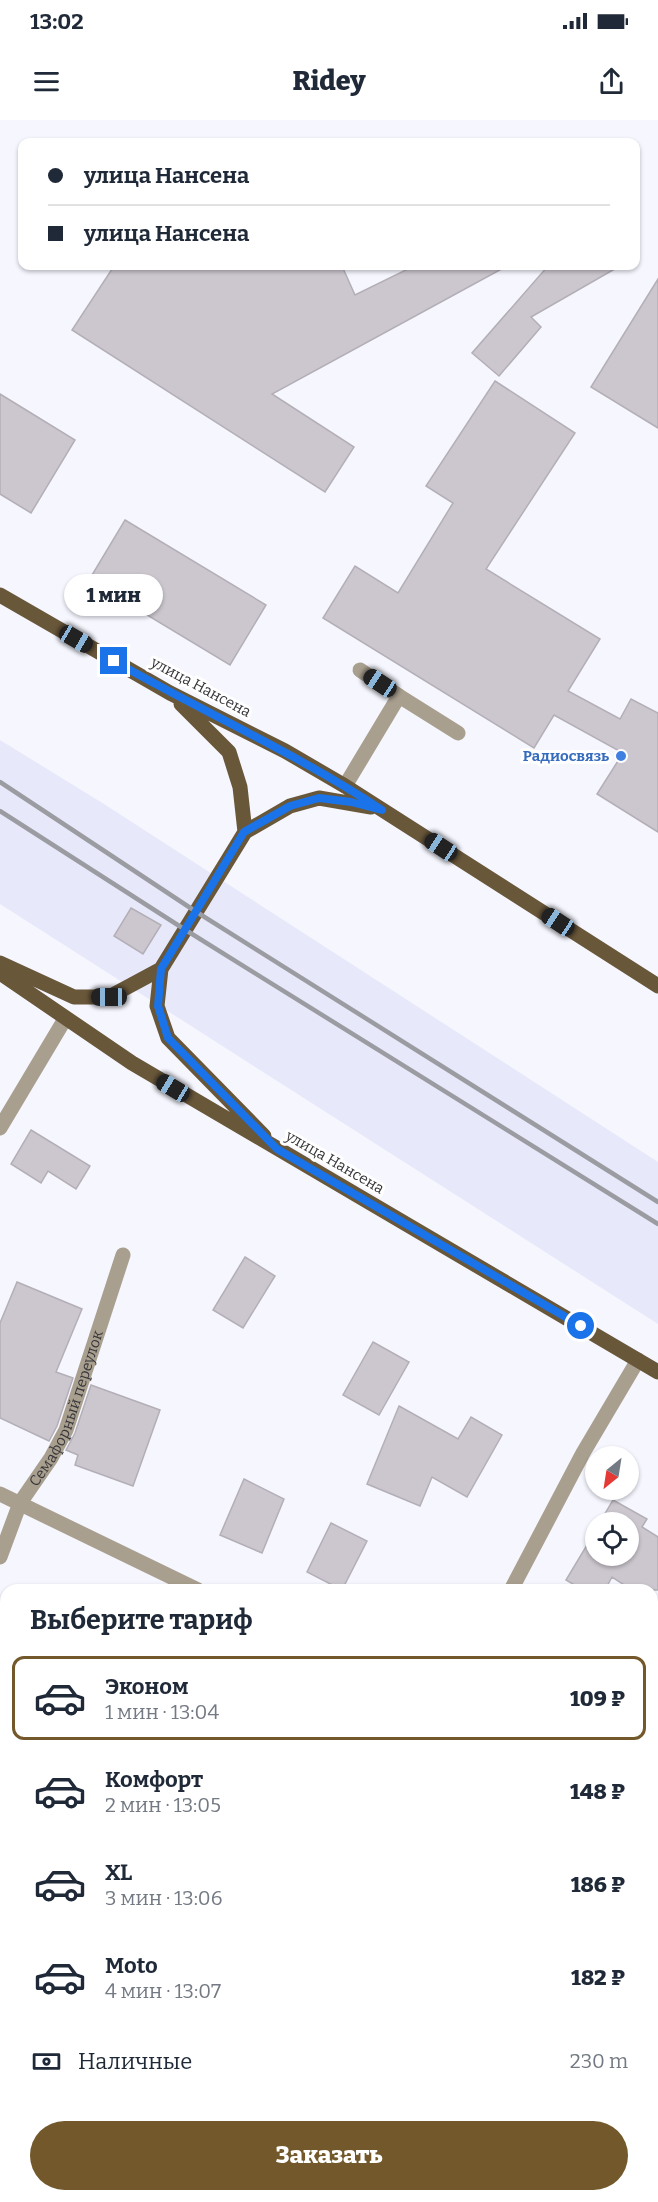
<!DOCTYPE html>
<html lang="ru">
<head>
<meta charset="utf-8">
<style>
	body { margin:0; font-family:Bitter,serif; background:#f6f6f7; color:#1f2937; height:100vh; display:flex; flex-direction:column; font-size:22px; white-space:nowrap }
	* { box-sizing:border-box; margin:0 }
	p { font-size:20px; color:#747a83 }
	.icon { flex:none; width:33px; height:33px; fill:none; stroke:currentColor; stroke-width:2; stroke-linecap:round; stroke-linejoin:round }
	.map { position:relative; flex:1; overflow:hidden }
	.panel { position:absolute; left:0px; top:1464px; width:658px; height:618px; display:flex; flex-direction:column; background:#fff; border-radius:18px 18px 0 0; box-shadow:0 2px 4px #0004 }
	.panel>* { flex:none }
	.hud { position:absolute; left:18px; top:18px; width:622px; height:132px; border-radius:12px; box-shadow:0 2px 4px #0004; display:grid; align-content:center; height:132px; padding:0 30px; background:#fff }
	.needle { width:39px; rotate:210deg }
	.buttons { position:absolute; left:585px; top:1326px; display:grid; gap:12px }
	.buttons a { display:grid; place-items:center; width:54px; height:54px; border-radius:50%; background:#fff; box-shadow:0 2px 4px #0004; font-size:30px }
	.end { position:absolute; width:27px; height:27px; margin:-14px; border:8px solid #1a73e8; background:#fff; box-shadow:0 0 0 3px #fff }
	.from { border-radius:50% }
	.bubble { position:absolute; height:42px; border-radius:21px; background:#fff; box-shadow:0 2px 4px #0004; font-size:20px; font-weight:800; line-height:42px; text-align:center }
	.car { position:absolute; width:18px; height:36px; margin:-18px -9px; border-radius:8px; box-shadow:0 0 4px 2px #0007; background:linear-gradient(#222 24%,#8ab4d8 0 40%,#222 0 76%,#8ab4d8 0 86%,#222 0) }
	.hud b { display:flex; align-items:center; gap:21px; height:57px; font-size:22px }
	.hud b+b { border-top:2px solid #e0e1e3 }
	.hud i { width:15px; height:15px; background:#1f2937 }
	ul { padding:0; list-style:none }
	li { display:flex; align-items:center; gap:18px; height:84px; margin:0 12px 9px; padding:0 18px; border:3px solid transparent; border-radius:12px }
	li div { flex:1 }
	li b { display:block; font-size:22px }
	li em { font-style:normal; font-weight:800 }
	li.selected { border-color:#72582a }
	li>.icon { width:54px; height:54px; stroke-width:1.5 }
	h2 { padding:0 30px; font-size:27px; line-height:72px }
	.pay { display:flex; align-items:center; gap:15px; height:66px; padding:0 30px; font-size:22px }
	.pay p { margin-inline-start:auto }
	.primary-button { display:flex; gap:12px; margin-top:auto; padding:12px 30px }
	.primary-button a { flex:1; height:69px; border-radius:36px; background:#72582a; color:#fff; font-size:24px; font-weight:800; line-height:69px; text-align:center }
	.status { display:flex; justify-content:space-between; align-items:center; height:42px; padding:0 30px; background:#fff; direction:ltr }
	.status svg { height:16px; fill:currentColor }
	header { display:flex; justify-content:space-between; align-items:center; height:78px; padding:0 30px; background:#fff; font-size:27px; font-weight:800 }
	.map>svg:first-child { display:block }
	.built { fill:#e7e9fa }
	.building { fill:#ccc6cf; stroke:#b4afb7; stroke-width:1.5 }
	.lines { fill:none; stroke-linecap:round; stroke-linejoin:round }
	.minor { stroke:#a99f8f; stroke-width:15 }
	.major { stroke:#69573a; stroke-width:15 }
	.rail { stroke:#9b9ca2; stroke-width:4.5 }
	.route { stroke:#1a73e8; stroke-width:8 }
	.shop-dot { fill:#3f7fe0; stroke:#fff; stroke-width:2 }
	.labels { text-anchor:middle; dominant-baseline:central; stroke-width:6; stroke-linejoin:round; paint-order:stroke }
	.street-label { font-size:15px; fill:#36363a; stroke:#fff }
	.shop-label { font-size:15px; font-weight:bold; fill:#366cbe; stroke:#fff; text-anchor:end }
</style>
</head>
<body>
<div class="status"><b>13:02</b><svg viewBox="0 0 49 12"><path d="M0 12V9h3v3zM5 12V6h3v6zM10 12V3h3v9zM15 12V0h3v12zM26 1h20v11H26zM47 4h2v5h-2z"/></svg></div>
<header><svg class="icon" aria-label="menu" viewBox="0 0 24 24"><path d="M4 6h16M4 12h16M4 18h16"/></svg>Ridey<svg class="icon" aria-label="share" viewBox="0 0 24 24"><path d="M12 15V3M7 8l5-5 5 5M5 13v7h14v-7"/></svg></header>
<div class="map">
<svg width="658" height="2082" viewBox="0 0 658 2082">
	<rect width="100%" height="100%" fill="#f5f6fe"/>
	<path class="built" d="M0,620L104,684L658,1042V1204L0,784Z"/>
	<path class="building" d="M114,146H342L355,175L414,146H507L272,274L354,327L325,372L72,210Z
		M548,146H620L531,197L541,207L499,256L472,233Z
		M658,159V308L591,267Z
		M495,261L575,313L486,449L600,519L568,571L620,599L631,579L658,593V712L597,674L623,633L554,595L534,628L323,498L355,446L398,473L453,383L426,366Z
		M0,274L75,320L31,393L0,374Z
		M125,400L266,485L230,545L89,460Z
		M131,788L161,805L143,834L114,816Z
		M31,1010L90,1046L76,1069L48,1051L41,1063L11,1044Z
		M245,1137L275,1156L243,1208L213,1190Z
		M17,1162L82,1189L56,1252L73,1258L57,1306L49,1321L0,1298V1203Z
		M373,1222L409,1242L379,1295L343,1275Z
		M91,1265L160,1290L133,1366L75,1345L78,1335L66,1330L75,1313Z
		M399,1286L458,1319L471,1297L502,1315L467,1377L432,1357L420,1386L367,1364Z
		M244,1359L284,1379L262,1433L220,1415Z
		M613,1380L647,1399L642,1407L658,1417V1470H632L612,1457L605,1470H583L566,1460L596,1410V1436H628V1402H600Z
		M331,1403L367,1421L342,1470L307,1452Z"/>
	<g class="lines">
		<g class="minor">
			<path d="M360,550L399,576"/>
			<path d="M345,666L399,576L458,613"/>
			<path d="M0,1008L65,899"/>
			<path d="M0,1374L198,1470"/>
			<path id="s1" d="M0,1437L20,1383L51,1338L66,1310L123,1135"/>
			<path d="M511,1470L583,1333L638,1240"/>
			<path d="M652,1732L658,1739"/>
			<path d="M652,1824L658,1813"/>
			<path d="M0,2066L6,2069"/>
			<path d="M18,2076L28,2082"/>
			<path d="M224,2082L227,2076"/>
			<path d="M544,2082L547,2076"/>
		</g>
		<path class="major" d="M0,475L170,573L285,631L345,666L658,866
			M181,584L229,632L240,667L245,712
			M0,843L74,877H109L161,849
			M0,853L132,943L658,1252
			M264,1016L168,918L157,886L161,849L245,712L290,686L319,678L371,687"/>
		<path class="rail" d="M0,662L195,791L658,1082
			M0,691L184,809L658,1104"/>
	</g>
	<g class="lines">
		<path class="route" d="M114,541C203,592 296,633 382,690L351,682L319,678L290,686L244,712L161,849L158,886L168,918L277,1029L581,1206"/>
	</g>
	<circle class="shop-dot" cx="621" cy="636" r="6"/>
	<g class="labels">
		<g class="street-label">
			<text transform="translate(201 567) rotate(28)">улица Нансена</text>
			<text transform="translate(335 1042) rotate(30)">улица Нансена</text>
			<text stroke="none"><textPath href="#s1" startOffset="164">Семафорный переулок</textPath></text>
		</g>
		<g class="shop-label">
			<text x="609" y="636">Радиосвязь</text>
		</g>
	</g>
</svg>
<div class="buttons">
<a><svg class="needle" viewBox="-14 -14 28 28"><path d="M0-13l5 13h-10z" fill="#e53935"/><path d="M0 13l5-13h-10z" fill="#747a83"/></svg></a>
<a><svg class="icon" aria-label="locate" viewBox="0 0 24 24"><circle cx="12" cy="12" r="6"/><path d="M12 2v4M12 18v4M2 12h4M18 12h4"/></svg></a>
</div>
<i class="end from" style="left:581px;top:1206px"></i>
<i class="end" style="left:114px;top:541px"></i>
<div class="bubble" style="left:64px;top:454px;width:99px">1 мин</div>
<i class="car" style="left:76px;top:519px;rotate:120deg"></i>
<i class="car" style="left:380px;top:563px;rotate:303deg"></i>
<i class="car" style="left:441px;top:727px;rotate:303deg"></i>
<i class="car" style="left:558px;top:802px;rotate:303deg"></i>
<i class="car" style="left:109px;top:877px;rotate:270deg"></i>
<i class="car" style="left:173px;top:968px;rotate:301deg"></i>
<div class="hud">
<b><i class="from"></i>улица Нансена</b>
<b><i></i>улица Нансена</b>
</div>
<section class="panel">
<h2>Выберите тариф</h2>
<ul>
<li class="selected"><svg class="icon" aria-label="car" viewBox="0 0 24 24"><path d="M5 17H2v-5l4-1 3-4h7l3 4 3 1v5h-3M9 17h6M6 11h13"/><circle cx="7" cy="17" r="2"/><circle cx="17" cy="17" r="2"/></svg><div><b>Эконом</b><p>1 мин · 13:04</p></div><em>109 ₽</em></li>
<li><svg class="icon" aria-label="car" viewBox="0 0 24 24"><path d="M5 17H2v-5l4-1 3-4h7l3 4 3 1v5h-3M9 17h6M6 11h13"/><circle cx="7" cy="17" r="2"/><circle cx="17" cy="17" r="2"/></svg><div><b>Комфорт</b><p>2 мин · 13:05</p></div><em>148 ₽</em></li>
<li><svg class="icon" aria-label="car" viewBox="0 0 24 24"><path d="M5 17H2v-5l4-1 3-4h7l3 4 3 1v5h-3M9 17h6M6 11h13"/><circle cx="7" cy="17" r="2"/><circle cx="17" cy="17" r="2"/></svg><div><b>XL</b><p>3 мин · 13:06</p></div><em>186 ₽</em></li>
<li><svg class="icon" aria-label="car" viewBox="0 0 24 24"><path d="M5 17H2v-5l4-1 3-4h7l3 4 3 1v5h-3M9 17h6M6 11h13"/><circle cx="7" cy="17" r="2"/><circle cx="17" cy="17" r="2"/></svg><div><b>Moto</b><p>4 мин · 13:07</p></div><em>182 ₽</em></li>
</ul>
<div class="pay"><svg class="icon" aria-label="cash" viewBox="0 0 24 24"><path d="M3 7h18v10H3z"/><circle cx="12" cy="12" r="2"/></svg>Наличные<p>230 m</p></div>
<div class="primary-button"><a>Заказать</a></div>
</section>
</div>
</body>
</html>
